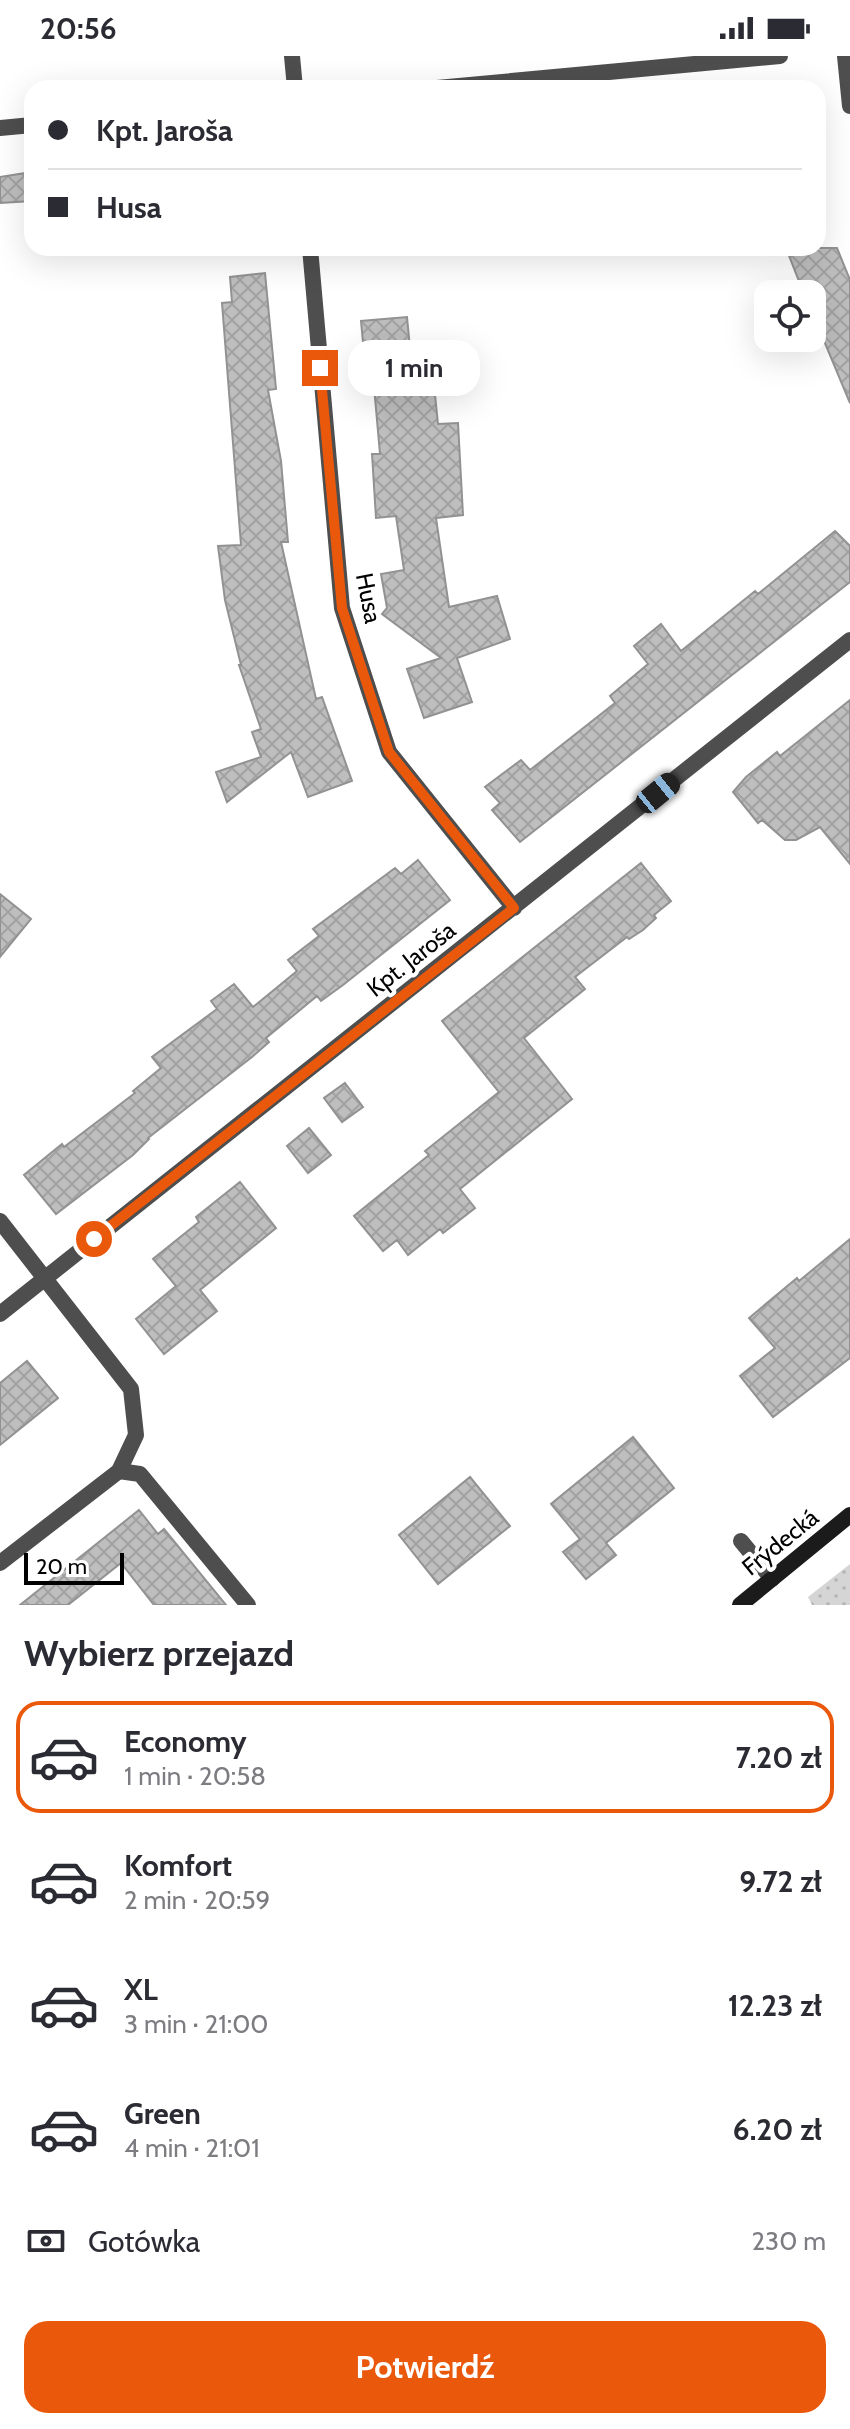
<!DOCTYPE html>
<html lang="pl">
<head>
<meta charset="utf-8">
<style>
	body { margin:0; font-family:Cabin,sans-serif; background:#f7f7f7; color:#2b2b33; height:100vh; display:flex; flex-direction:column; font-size:30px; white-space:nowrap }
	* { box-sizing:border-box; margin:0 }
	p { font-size:26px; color:#7c7c81 }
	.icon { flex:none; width:44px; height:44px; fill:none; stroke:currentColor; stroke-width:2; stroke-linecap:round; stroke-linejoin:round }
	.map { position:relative; height:1549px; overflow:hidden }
	.side { display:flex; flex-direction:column; background:#fff; flex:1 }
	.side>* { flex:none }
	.banner { position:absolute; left:24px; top:24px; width:802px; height:176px; border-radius:24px; box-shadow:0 8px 32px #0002; display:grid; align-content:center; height:176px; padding:0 24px; background:#fff }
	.controls { position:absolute; left:754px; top:224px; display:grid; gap:16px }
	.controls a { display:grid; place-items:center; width:72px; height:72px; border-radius:16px; background:#fff; box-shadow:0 8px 32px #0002; font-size:40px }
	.scale { position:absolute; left:24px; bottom:20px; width:100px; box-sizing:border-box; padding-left:8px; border:4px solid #000; border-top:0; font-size:22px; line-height:28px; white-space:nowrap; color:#000; -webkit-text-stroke:6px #fff; paint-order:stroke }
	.end { position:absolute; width:36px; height:36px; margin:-18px; border:10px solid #ea580c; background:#fff; box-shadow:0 0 0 4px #fff }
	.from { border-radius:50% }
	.bubble { position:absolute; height:56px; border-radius:24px; background:#fff; box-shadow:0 8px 32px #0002; font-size:26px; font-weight:800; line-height:56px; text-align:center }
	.car { position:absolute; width:24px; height:48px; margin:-24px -12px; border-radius:10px; box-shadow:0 0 6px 2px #0007; background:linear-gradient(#222 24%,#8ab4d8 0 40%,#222 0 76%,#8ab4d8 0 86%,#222 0) }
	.banner b { display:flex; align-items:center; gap:28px; height:76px; font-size:30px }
	.banner b+b { border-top:2px solid #e1e1e2 }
	.banner i { width:20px; height:20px; background:#2b2b33 }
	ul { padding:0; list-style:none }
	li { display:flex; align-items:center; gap:24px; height:112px; margin:0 16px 12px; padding:0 8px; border:4px solid transparent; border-radius:24px }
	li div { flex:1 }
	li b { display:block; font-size:30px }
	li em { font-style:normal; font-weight:800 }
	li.on { border-color:#ea580c }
	li>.icon { width:72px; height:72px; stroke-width:1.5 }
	h2 { padding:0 24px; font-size:36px; line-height:96px }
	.pay { display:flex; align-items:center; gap:20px; height:88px; padding:0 24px; font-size:30px }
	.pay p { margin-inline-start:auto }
	.button { display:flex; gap:16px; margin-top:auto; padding:16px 24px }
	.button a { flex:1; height:92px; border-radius:24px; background:#ea580c; color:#fff; font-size:32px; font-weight:800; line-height:92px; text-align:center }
	.status { display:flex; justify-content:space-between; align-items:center; height:56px; padding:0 40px; background:#fff; direction:ltr }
	.status svg { height:22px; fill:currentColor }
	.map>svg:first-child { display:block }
	.park { fill:url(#park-dots) }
	.building { fill:url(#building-cross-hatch); stroke:#929292; stroke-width:2 }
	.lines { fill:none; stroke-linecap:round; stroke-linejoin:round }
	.lane { stroke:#4e4e4e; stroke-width:16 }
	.street { stroke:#4e4e4e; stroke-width:16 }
	.secondary { stroke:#1b1b1b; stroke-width:16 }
	.route { stroke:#ea580c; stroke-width:10 }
	.labels { text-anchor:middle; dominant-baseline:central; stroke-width:8; stroke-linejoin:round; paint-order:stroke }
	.street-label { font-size:24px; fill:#000; stroke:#fff }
</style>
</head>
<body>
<div class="status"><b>20:56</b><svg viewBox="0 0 49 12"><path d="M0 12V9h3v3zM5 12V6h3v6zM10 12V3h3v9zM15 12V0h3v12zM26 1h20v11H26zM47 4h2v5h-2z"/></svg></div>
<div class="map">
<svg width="850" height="1549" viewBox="0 0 850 1549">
	<defs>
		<pattern id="park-dots" width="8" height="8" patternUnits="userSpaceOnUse" patternTransform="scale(2)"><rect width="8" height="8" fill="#d5d5d5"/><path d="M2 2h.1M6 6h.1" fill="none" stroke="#b5b5b5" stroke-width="1.8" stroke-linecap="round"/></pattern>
		<pattern id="building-cross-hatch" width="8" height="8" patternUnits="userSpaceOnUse" patternTransform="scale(2)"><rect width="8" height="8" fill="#bebebe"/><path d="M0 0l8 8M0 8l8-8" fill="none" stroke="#a2a2a2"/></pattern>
	</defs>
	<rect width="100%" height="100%" fill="#fff"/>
	<path class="park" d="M850,1508V1549H812L808,1541Z"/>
	<path class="building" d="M32,116V145L0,147V121Z
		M786,192H837L850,224V347L812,256V238H804Z
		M265,217L276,333L268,334L281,405L288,486H281L316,643L322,641L352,725L308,741L291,696L227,746L216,716L261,701L252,676L261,673L239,609H241L225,544L218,490L241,489L222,247L232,246L230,221Z
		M407,261L410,292L430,290L438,368L458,367L463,459L436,462L449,551L497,540L510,583L457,602L472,646L424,662L407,613L441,602L382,558L387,552L381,518L404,514L396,460L376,462L372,398H380L373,319H366L361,265Z
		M835,475L850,490V526L520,786L492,754L500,747L485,731L521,704L530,714L615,647L610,640L648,608L634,590L661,568L681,595L755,535L758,538Z
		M850,644V808L820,771L796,784H785L762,764L758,767L733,736L746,721L777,696L780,700Z
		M418,804L450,844L343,929L321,945L317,940L266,982L269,986L252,1001L148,1082L149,1083L133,1099L56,1158L24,1119L62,1088L64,1091L135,1037L133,1035L161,1012L152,1001L217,953L211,945L234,928L253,951L297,915L288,904L319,880L313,873L395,812L401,818Z
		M641,807L671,845L654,859L656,862L643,874L629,883L627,881L575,921L585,933L524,982L572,1043L460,1133L475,1152L443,1177L440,1173L408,1199L397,1184L383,1195L354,1160L429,1099L425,1095L499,1036L442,965Z
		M0,838L31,863L0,901Z
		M345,1027L363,1051L342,1066L324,1042Z
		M309,1072L331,1099L308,1117L287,1090Z
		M240,1126L276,1172L200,1234L217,1255L164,1298L136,1263L176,1230L153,1203L199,1166L196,1161Z
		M850,1183V1302L773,1361L740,1320L775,1292L749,1262L797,1222L799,1225Z
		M27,1305L58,1342L0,1389V1327Z
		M633,1381L674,1432L606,1487L616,1499L586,1523L563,1496L580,1483L551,1448Z
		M470,1421L510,1470L438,1528L399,1479Z
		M139,1454L158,1478L164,1473L226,1549H154L121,1507L68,1549H20Z"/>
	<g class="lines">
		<path class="lane" d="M119,1415L140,1418L248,1549
			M741,1485L772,1523"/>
		<path class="street" d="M292,0L295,32
			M845,0L850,50
			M437,32L780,0
			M0,72L32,69
			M310,192L342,552L389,696L514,852
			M0,1165L131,1333L136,1379L119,1415L0,1507
			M0,1258L850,584"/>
		<path class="secondary" d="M740,1549L850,1459"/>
	</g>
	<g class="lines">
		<path class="route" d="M94,1183L514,852L389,696L342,552L320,312"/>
	</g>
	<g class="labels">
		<g class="street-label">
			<text transform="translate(369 542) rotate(79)">Husa</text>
			<text transform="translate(411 903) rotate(-38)">Kpt. Jaroša</text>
			<text transform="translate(780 1486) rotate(-39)">Frýdecká</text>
		</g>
	</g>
</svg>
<div class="controls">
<a><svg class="icon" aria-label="locate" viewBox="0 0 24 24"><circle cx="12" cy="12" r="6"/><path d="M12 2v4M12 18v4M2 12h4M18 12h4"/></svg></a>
</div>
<div class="scale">20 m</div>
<i class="end from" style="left:94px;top:1183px"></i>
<i class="end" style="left:320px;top:312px"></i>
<div class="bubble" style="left:348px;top:284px;width:132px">1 min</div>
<i class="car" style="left:658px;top:737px;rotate:51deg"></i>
<div class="banner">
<b><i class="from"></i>Kpt. Jaroša</b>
<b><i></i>Husa</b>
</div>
</div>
<section class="side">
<h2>Wybierz przejazd</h2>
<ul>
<li class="on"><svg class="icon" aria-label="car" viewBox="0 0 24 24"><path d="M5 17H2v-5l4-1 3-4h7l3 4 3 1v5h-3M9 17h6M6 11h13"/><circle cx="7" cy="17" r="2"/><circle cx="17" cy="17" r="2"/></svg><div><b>Economy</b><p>1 min · 20:58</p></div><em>7.20 zł</em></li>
<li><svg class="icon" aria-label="car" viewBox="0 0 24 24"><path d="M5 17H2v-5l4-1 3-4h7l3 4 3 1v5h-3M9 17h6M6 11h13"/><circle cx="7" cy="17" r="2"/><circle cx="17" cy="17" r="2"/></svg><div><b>Komfort</b><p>2 min · 20:59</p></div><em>9.72 zł</em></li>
<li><svg class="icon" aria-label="car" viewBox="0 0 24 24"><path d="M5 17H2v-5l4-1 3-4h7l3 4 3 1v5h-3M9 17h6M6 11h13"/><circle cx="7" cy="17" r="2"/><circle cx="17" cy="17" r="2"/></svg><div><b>XL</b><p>3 min · 21:00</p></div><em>12.23 zł</em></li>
<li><svg class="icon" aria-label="car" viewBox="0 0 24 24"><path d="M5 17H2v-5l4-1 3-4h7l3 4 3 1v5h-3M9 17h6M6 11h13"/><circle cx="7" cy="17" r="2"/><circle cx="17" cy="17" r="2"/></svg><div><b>Green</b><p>4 min · 21:01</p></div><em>6.20 zł</em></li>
</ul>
<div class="pay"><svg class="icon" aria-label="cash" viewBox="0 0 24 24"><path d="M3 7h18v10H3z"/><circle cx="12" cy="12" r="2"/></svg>Gotówka<p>230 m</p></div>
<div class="button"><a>Potwierdź</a></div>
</section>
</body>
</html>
